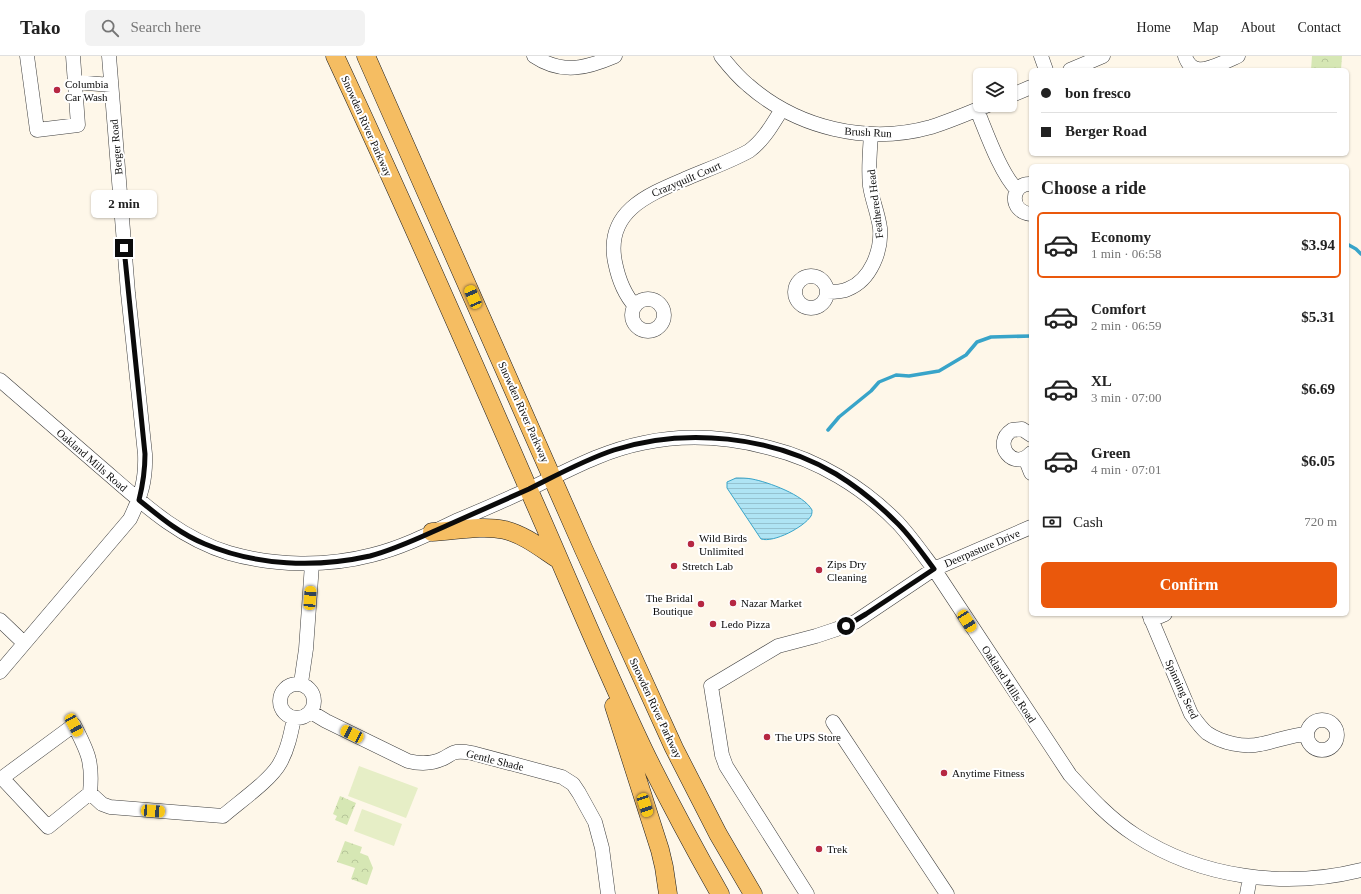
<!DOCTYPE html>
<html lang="en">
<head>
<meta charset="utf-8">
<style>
	body { margin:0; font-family:"Times New Roman",serif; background:#f2f2f2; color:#222; height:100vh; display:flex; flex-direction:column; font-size:15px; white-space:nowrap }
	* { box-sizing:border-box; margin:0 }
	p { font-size:13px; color:#767676 }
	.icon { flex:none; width:22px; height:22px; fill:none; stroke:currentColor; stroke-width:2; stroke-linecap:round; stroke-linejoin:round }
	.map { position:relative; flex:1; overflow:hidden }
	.details { position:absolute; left:1029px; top:108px; width:320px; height:452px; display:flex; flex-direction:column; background:#fff; border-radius:6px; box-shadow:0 1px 3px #0004 }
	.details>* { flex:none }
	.banner { position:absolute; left:1029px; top:12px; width:320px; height:88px; border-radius:6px; box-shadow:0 1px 3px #0004; display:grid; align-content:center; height:88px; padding:0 12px; background:#fff }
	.controls { position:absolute; left:973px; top:12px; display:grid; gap:8px }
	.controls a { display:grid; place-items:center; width:44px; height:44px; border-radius:6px; background:#fff; box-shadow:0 1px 3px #0004; font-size:20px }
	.end { position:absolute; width:18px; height:18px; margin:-9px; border:5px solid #0b0b0b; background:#fff; box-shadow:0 0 0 2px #fff }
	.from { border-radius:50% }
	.bubble { position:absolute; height:28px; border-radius:6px; background:#fff; box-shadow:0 1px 3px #0004; font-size:13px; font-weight:600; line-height:28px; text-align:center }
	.car { position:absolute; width:12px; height:24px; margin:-12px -6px; border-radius:5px; box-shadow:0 0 3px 1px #0007; background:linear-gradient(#f5c518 24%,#345 0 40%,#f5c518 0 76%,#345 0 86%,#f5c518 0) }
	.banner b { display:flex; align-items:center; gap:14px; height:38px; font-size:15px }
	.banner b+b { border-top:1px solid #e0e0e0 }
	.banner i { width:10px; height:10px; background:#222 }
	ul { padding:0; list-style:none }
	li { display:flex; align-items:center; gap:12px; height:66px; margin:0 8px 6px; padding:0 4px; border:2px solid transparent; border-radius:6px }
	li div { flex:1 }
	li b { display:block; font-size:15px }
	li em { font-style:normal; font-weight:600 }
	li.on { border-color:#ea580c }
	li>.icon { width:36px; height:36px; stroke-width:1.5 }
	h2 { padding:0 12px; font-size:18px; line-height:48px }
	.pay { display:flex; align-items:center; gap:10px; height:44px; padding:0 12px; font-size:15px }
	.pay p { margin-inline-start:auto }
	.button { display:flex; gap:8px; margin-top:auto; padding:8px 12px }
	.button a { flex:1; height:46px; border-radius:6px; background:#ea580c; color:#fff; font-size:16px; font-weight:600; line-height:46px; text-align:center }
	header { display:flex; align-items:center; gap:24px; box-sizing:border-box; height:56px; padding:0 20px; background:#fff; border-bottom:1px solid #e0e0e0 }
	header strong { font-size:19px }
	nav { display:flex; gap:22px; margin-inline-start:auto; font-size:14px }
	.search { width:280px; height:36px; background:#f2f2f2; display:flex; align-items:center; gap:10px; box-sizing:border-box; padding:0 14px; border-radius:6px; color:#767676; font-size:15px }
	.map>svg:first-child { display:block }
	.park { fill:url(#park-crowns) }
	.pitch { fill:#e6eec6 }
	.water { fill:url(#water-rules); stroke:#38a4c9 }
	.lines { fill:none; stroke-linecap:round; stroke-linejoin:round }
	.stream { stroke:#38a4c9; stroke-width:3.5 }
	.minor-casing { stroke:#3e3e3e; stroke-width:15 }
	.major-casing { stroke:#1c1c1c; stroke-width:19 }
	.minor { stroke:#fff; stroke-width:14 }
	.major { stroke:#f5bd62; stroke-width:18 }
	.route { stroke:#0b0b0b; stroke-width:5 }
	.poi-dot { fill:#b62742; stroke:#fff; stroke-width:1.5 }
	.labels { text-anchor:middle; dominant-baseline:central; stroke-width:4; stroke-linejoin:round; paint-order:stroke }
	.poi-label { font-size:11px; fill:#0b0b0b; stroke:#fff; text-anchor:start }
	.street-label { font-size:11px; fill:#0b0b0b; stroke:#fff }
</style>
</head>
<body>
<header>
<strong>Tako</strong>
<div class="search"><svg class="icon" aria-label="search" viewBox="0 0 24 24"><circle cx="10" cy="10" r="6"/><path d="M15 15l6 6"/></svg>Search here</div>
<nav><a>Home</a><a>Map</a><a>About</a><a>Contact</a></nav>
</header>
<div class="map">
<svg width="1361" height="838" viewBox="0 0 1361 838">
	<defs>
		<pattern id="park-crowns" width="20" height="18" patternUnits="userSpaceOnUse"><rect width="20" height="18" fill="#d6e7b4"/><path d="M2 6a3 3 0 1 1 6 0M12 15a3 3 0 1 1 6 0" fill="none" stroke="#b6c599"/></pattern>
		<pattern id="water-rules" width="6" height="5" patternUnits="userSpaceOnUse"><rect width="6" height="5" fill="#afe4f4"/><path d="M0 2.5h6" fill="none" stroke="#95c2d0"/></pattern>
	</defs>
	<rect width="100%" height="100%" fill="#fef7e9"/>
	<path class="park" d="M1312,0H1342L1341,14H1311Z
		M340,740L356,747L347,769L335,764L337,760L333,758Z
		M345,785L362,791L360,797L368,800L373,812L367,829L351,823L355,812L337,806Z"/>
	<path class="pitch" d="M359,710L418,732L406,762L348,740Z
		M362,753L402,768L394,790L354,775Z"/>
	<path class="water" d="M736,422C741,422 747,422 752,423C768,426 804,439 812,454C812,456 812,458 811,460C804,471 774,487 761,483L727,432V426Z"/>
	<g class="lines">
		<path class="stream" d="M1347,188L1356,193L1361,198
			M1347,198V206
			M828,374L839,361L871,335L879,326L896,319L909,320L939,315L966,299L977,286L991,281L1031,280"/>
		<defs>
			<path id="minor" d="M27,0L37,74L78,69L73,0
				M534,0C562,19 587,12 615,0
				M721,0C729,10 738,21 748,29C797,72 867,89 931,71C950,65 969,57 988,49
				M1041,0L1046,14
				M1185,0C1187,6 1190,12 1198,13C1207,15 1229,4 1238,0
				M1070,14L1103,0
				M75,26L111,29
				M1010,40L1031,31
				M977,54C987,78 1000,116 1017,134
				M1031,128C1011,126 1008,156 1031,158
				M795 236a16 16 0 1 1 32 0a16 16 0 1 1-32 0Z
				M827,236C834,236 842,236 848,233C871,224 882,194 880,172C878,157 872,144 870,130C868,113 870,95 871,78
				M632 259a16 16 0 1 1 32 0a16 16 0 1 1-32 0Z
				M635,250C624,238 618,221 615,206C605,156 647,139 685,123C706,114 729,106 749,95C764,84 772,69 782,53
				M0,324C32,352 65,380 97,408C138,443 176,481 229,497C274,510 326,511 372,499C401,492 429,478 456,465C480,455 505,444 529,433C567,415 602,395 643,387C685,378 729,381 770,392C818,404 863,431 898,467C911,481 922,497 934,513L1070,719C1090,741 1110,763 1135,779C1201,822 1285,833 1361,814
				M1031,379L1022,373L1012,374C991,388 1014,416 1031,397
				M1025,402L1031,417
				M1149,558L1191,658C1196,665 1201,672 1207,677C1222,687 1244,692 1261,688C1277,685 1291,679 1307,678
				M0,564L24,587
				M1151,564L1165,558
				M0,616L130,463C141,440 146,424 145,398L128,237L109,0
				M301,627L306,593L312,508
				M280 645a17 17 0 1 1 34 0a17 17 0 1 1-34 0Z
				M311,656L326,665L408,705C420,708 431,708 442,703C447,701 451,697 456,696C462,695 467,696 472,697L562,721L573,728L579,737L595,766L602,792L608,838
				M1307 679a15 15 0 1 1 30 0a15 15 0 1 1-30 0Z
				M833,666L947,838
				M90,737L48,771L2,722L74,669C88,696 93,706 90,737L102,748L110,751L223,760C239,746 271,724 280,707C288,693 291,677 294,662
				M807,838L726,710L722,699L711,630L778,590L816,580L837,573L855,566L934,513L1031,471
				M1247,838L1250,821"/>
			<path id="major" d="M335,0C402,143 465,287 528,432C568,522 605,614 648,703C671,749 695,794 720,838
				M366,0L584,494L674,692L718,778L753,838
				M432,476C455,475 482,469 505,474C525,479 542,493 559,504
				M614,650L660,794L664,811L668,838"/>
		</defs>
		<use href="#minor" class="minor-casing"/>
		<use href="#major" class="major-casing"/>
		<use href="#minor" class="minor"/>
		<use href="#major" class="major"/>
	</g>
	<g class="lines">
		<path class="route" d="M124,192L145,398C145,414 143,428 139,444C160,461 180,478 205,488C257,510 316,512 370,500C397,493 423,480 448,469C475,457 502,445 529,433C557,419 584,404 614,394C685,371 772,380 836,418C857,431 878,448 895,465C910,479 922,497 934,513L866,558L846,570"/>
	</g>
	<g class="poi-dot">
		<circle cx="57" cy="34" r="4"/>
		<circle cx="691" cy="488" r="4"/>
		<circle cx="674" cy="510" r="4"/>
		<circle cx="819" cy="514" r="4"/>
		<circle cx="733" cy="547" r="4"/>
		<circle cx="701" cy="548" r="4"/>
		<circle cx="713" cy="568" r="4"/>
		<circle cx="767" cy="681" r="4"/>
		<circle cx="944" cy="717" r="4"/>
		<circle cx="819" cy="793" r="4"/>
	</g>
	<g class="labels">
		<g class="poi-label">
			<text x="65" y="28">Columbia<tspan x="65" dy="13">Car Wash</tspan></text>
			<text x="699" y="482">Wild Birds<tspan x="699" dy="13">Unlimited</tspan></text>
			<text x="827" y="508">Zips Dry<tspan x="827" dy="13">Cleaning</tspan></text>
			<text x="682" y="510">Stretch Lab</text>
			<text x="693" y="542" text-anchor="end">The Bridal<tspan x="693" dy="13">Boutique</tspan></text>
			<text x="741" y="547">Nazar Market</text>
			<text x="721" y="568">Ledo Pizza</text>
			<text x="775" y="681">The UPS Store</text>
			<text x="952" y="717">Anytime Fitness</text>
			<text x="827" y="793">Trek</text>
		</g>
		<g class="street-label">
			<text transform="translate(367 70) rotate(66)">Snowden River Parkway</text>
			<text transform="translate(868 76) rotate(3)">Brush Run</text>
			<text transform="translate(116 91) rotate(-95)">Berger Road</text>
			<text transform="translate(686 123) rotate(-23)">Crazyquilt Court</text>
			<text transform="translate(875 148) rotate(-97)">Feathered Head</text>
			<text transform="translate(524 356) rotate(66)">Snowden River Parkway</text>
			<text transform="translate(92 404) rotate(41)">Oakland Mills Road</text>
			<text transform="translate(982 492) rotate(-23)">Deerpasture Drive</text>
			<text transform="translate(1009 628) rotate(57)">Oakland Mills Road</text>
			<text transform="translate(1182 633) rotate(65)">Spinning Seed</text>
			<text transform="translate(656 652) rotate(65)">Snowden River Parkway</text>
			<text transform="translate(495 704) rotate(14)">Gentle Shade</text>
		</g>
	</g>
</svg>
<div class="controls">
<a><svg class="icon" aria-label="layers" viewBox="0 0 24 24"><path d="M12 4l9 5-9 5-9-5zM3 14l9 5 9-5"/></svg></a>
</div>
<i class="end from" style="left:846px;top:570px"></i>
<i class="end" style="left:124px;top:192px"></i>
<div class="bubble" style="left:91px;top:134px;width:66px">2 min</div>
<i class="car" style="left:473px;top:241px;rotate:337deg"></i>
<i class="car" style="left:310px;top:542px;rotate:4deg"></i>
<i class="car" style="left:967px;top:565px;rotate:147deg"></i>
<i class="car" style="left:74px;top:669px;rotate:152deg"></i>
<i class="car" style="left:352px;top:678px;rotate:296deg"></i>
<i class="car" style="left:645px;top:749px;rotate:162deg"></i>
<i class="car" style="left:153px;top:755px;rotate:94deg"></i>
<div class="banner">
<b><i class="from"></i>bon fresco</b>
<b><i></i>Berger Road</b>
</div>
<section class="details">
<h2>Choose a ride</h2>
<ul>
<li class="on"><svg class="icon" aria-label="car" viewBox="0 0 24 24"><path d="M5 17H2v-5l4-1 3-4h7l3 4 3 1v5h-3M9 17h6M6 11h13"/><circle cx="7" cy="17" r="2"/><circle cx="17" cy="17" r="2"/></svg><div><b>Economy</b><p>1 min · 06:58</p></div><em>$3.94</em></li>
<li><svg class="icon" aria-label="car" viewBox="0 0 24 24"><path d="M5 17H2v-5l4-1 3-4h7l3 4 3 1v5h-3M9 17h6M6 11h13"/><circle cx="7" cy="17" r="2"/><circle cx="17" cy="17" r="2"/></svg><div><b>Comfort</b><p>2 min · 06:59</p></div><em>$5.31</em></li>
<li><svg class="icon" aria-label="car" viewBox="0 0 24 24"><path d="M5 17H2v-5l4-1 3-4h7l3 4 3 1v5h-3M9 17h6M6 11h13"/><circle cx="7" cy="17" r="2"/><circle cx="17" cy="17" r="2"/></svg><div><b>XL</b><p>3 min · 07:00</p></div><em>$6.69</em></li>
<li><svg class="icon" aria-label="car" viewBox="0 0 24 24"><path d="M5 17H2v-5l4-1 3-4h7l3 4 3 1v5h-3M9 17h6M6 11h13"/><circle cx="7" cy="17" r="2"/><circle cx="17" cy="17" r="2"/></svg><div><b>Green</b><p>4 min · 07:01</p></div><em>$6.05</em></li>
</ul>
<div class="pay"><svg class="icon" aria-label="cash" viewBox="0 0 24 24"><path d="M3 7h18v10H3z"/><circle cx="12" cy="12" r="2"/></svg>Cash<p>720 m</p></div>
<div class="button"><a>Confirm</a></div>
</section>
</div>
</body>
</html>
